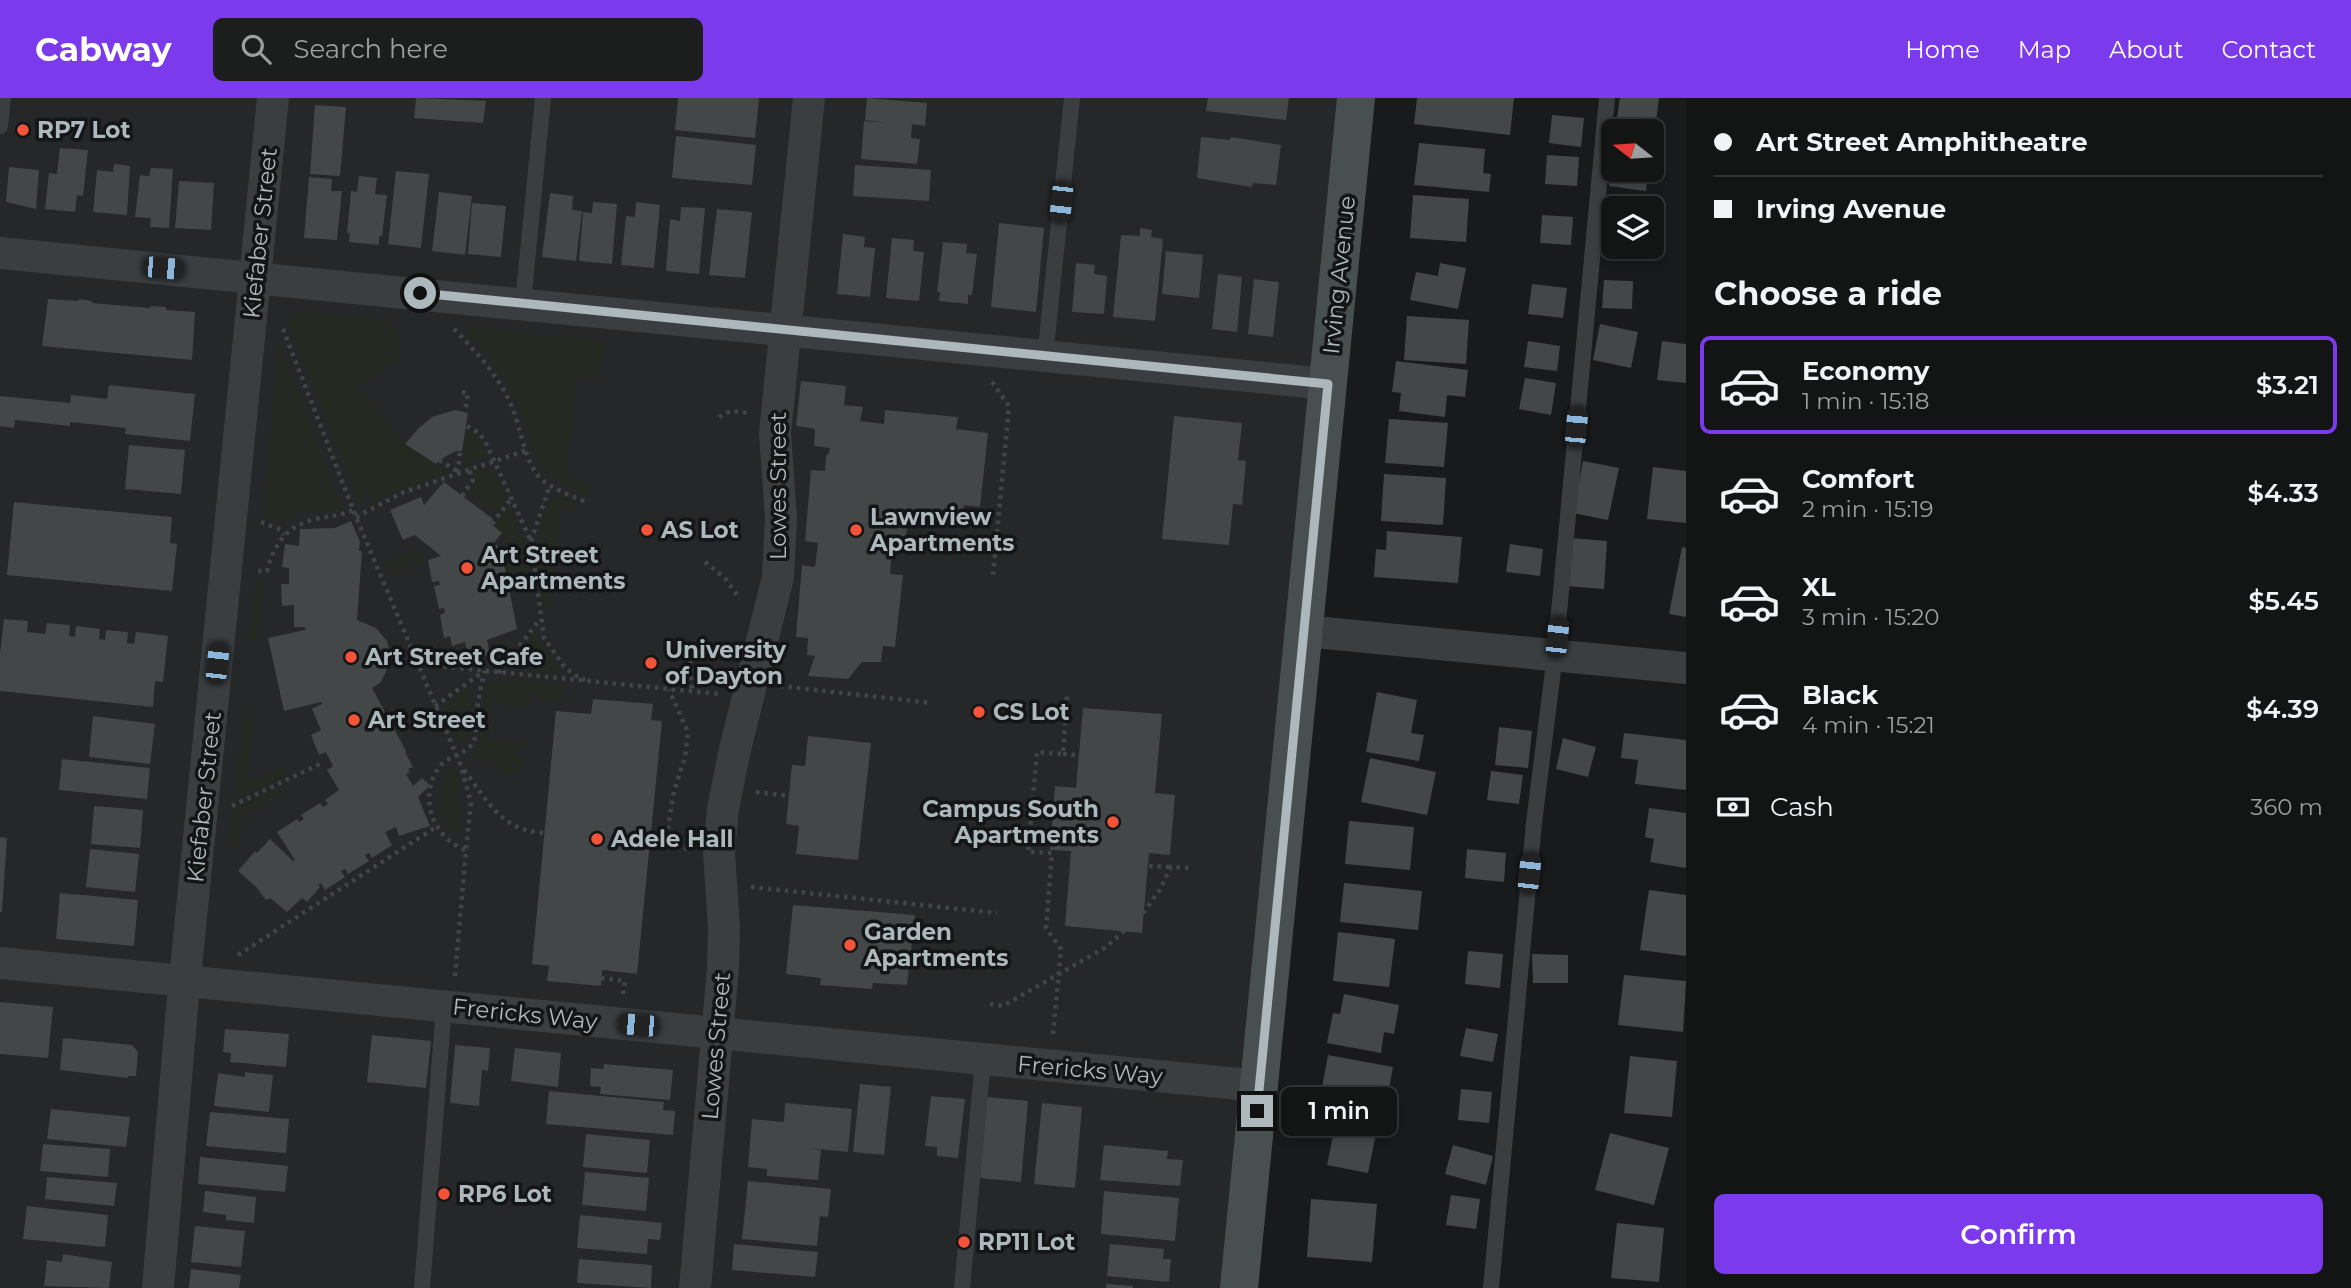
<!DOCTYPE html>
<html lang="en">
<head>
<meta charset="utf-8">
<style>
	body { margin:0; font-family:Montserrat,sans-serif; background:#1c1d1d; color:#f1f3f6; height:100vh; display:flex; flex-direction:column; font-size:26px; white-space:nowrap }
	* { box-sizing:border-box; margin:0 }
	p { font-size:23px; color:#9d9ea0 }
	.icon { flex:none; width:38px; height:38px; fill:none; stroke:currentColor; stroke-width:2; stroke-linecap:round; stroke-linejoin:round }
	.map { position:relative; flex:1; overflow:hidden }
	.sheet { display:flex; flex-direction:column; background:#131414; width:665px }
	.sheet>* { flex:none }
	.hud { display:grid; align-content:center; height:154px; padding:0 28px; background:#131414 }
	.needle { width:46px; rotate:287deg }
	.controls { position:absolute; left:1601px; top:21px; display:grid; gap:14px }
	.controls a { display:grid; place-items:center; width:63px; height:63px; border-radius:10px; background:#131414; box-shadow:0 4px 10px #0003,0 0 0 2px #323334; font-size:35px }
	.end { position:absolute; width:32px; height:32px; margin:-16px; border:9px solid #acb8bb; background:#111; box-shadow:0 0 0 4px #111 }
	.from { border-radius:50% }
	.bubble { position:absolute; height:49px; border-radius:10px; background:#131414; box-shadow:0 4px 10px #0003,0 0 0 2px #323334; font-size:23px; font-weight:600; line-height:49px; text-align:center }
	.car { position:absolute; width:21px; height:42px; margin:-21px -10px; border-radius:9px; box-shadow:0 0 5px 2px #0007; background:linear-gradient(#222 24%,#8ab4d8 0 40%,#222 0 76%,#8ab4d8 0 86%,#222 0) }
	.hud b { display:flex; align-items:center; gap:24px; height:66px; font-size:26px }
	.hud b+b { border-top:2px solid #323334 }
	.hud i { width:18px; height:18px; background:#f1f3f6 }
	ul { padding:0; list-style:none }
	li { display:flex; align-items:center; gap:21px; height:98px; margin:0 14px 10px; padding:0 14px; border:4px solid transparent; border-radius:10px }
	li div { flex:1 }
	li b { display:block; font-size:26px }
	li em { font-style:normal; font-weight:600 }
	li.active { border-color:#7c3aed }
	li>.icon { width:63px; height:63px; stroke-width:1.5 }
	h2 { padding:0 28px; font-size:32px; line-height:84px }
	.pay { display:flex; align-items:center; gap:18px; height:77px; padding:0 28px; font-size:26px }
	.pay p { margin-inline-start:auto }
	.button { display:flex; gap:14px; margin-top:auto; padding:14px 28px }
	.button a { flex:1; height:80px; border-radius:10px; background:#7c3aed; color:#fff; font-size:28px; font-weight:600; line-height:80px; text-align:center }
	header { display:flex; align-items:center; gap:42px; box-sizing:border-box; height:98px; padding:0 35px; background:#7c3aed; color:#fff }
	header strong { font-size:33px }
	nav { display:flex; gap:38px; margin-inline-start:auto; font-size:24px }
	.search { width:490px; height:63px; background:#1c1d1d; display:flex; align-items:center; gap:18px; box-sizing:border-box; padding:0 24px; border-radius:10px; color:#9d9ea0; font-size:26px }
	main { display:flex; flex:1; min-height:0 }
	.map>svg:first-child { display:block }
	.built { fill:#252729 }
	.green { fill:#242a21 }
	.building { fill:#434748 }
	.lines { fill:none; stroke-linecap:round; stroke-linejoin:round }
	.path { stroke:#404648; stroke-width:4.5; stroke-dasharray:3.5 5; stroke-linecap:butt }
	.lane { stroke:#3a3e41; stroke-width:16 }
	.street { stroke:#3a3e41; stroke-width:32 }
	.secondary { stroke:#484f51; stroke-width:38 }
	.route { stroke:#acb8bb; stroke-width:9 }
	.poi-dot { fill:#f35439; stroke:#141517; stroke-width:2.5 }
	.labels { text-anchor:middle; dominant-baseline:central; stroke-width:7; stroke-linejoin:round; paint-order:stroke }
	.poi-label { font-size:23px; font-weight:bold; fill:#acb8bb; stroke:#141517; text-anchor:start }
	.street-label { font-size:23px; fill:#acb8bb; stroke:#141517 }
</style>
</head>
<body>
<header>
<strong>Cabway</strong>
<div class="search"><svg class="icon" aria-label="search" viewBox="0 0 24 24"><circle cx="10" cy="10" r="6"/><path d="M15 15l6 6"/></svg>Search here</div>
<nav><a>Home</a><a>Map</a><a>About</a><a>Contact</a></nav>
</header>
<main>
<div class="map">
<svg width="1686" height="1190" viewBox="0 0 1686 1190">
	<rect width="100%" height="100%" fill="#191a1b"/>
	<path class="built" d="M0,0H1356L1239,1190H0Z"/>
	<path class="green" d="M297,212L390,222L401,249L397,251L402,260L358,289L405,347L446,374L370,407L372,396L365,394L361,406L286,221Z
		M472,229L605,243L600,278L596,280L576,279L566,382L588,384L589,396L580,394L548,377L541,369L519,310L504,280L466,233L468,230Z
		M279,245L328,374L327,376L342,409L338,414L297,415L288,419L282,426L262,420Z
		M467,332L478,338L489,359L462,369Z
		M480,370L495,376L508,403L497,416L469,392L476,383L473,373Z
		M556,399L569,402L582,411L562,408L561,410L552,512L549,513L543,508C542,482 531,415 556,399Z
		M509,406L525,445L509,448L502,435L494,428Z
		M527,448L530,473L506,478L502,454Z
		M417,451L425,463L388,473L385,465Z
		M256,481L264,482L256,542L249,544Z
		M536,535L560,570L557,574L511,570L510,567L533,536Z
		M504,581L565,587L564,598C549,606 544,604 530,594L529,609L492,604L490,617L483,616C485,600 486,585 504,581Z
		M473,586L469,639L457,643L443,608L446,605L448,607L457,600L456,597Z
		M255,616L248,683L283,668L286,677L234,703L242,620Z
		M482,626H489L488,641L526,645L517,655L523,659L527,667L510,678L492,664L471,662L477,650Z
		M453,666L460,686L456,697L462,716L460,739C435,722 433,689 453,666Z
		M278,690L282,697L243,716L238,753L230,744L233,713Z"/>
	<path class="building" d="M416,0L486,3L483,25L414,20Z
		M678,0H759L755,40L675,32Z
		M867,0L927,5L925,28L912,26L911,40L920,41L917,66L861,61L864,23L889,25L865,22Z
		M1208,0H1289L1286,22L1206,13Z
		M1417,0H1514L1510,37L1414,26Z
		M1620,0H1659L1654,39L1652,33H1615Z
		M315,7L346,9L340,78L310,76Z
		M1552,17L1584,20L1581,49L1549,45Z
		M676,38L756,47L752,87L672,80Z
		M1201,39L1230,42L1231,39L1281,47L1276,87L1253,85L1252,89L1197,80Z
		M1419,45L1485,51L1483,75L1491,76L1489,94L1414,87Z
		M60,50L88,52L83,98L77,97L75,114L45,111L49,75L57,76Z
		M1547,57L1579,59L1577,88L1545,86Z
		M1612,61L1614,72H1648L1646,93L1609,88Z
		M114,66L130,68L127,117L93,114L97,72L113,74Z
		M855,67L931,72L929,103L853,98Z
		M9,69L39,72L36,111L6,104Z
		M151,70L173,71L169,130L150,129L151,120L135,119L140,77L149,78Z
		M396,73L429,76L421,150L388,146Z
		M359,78L377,80L375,96L387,97L382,138H379V147L349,144L350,135H347L351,93L357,94Z
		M309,79L332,81L331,93H342L337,142L304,140Z
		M179,83L214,85L211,132L175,130Z
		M439,94L472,98L465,157L432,153Z
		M550,95L573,98L572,112L582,113L576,163L542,159Z
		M1413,97L1469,101L1466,144L1410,140Z
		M593,104L617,106L612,166L579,163L583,114L592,115Z
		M636,104L660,107L654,170L621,167L626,118L635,119Z
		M472,105L506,108L501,159L468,156Z
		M681,109L705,110L699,176L666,173L670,121L680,123Z
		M717,111L752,114L745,180L709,177Z
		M1542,117L1573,119L1571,147L1540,145Z
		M999,125L1044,130L1036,214L991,209Z
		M1140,130L1152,132L1151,139L1163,141L1155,223L1113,219L1121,137L1140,138Z
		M843,136L865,139L864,149L875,150L870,199L837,196Z
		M892,140L914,142L913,153L924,154L919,203L886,200Z
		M943,144L967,146L966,155L977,156L972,197H968V206L939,203L940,194H937Z
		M1166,153L1203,157L1199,200L1162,196Z
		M1076,165L1095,167L1094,176L1107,178L1104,216L1072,214Z
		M1440,165L1466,170L1458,211L1410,202L1416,174L1438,178Z
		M1218,176L1242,179L1237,234L1212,231Z
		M1254,181L1279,184L1273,239L1248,236Z
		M1604,182L1633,183L1632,211L1602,210Z
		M1532,186L1567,190L1563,220L1528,216Z
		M48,201L78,203L79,201L92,203V205L150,210L151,208L166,209V212L195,214L192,262L42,248Z
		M1407,218L1469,222L1466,266L1404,262Z
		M1600,226L1638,234L1631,270L1593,262Z
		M1528,243L1560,248L1557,273L1524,269Z
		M1662,243L1686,246V285L1657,282Z
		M1396,263L1468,272L1465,299L1447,297L1445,319L1399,313L1401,295L1392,294Z
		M1525,280L1556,285L1551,317L1519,311Z
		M801,283L846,288L844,307L863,309L860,323L884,326L885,312L958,319L956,331L988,335L980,409L964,407L963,420L909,415L904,453H892L890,476L903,477L895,549L883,548L881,564H862L848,581L808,578L815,558L807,557L808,540L796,539L802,467L815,469L818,445L805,443L811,372L825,373L826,357H828L830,350L814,348L815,331L796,328Z
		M109,287L195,296L190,343L125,336L126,330L70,324V328L15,322L14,330L0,328V298L70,305L71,297L107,301Z
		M455,312L468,315L462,353H456L441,361L436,366L405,346L419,330L432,319Z
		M1174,318L1242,325L1238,362L1246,363L1242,407L1233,406L1229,447L1162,441Z
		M1389,321L1448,325L1444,369L1385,365Z
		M129,347L185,352L181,396L125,391Z
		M1583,363L1619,370L1608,422L1573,415Z
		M1653,369L1686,373V425L1647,421Z
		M1384,376L1446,380L1443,427L1381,423Z
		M444,384L493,421L490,425L502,435L491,448L497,447L501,451L517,531L487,542L490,557L469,562L465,544L452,548L450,538L444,540L440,517L445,515L444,510L439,511L434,488L440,487L439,483L432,484L428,462L441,458L415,437L403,442L390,412L421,399L424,407Z
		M14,404L172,419L170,445L177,446L172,493L7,477Z
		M351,423L360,444L359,453H362L357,522L376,530L387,543L390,554L386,574L380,585L372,590L406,653L405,654L413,669L408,671L410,674L406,676L413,688L422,680L430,687L418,699L430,728L399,738L396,729L385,734L392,747L372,760L369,755L365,757L369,763L348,776L345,771L341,773L345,779L325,792L321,785L318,787L320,789L307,804L302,800L287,814L270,800L266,802L257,790L238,773L255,753L257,755L270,741L293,763L295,762L277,734L297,721L299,724L304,721L301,717L320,705L323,709L328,706L325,702L339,692L327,672L333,668L326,654L319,657L311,637L321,632L312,611L322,606L321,604L284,613L268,540L305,532V529H294V507L282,508L281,486H289V470L282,469L285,446L299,448L300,431L335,430Z
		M1387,433L1462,439L1458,485L1374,479L1376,451L1386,452Z
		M1570,440L1607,443L1604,491L1566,488Z
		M1510,446L1543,451L1540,478L1506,474Z
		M1682,449L1686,450V519L1669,516Z
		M4,521L28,523L27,534L45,536L47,525L70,527L69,538L75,539L76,528L100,531L99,541L105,542L106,532L128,534L127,545L134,546L136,534L168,538L163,584L155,583L153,609L0,593V556Z
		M1377,594L1417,602L1411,635L1424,637L1419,663L1366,654Z
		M593,601L653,606L651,622L662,623L637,876L602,872L601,888L547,883L549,868L532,866L556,613L591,616Z
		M1083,610L1162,616L1155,695L1175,697L1170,757L1149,755L1142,835L1065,828L1071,753L1050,752L1055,688L1076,690Z
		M93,618L155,626L150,666L89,659Z
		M1499,629L1532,633L1528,670L1495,667Z
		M1624,635L1686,642V692L1635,686L1638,662L1621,660Z
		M808,638L871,645L858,762L796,756L799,728L786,726L792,667L805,668Z
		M1563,640L1596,649L1588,679L1556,671Z
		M1370,660L1436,674L1427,717L1361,704Z
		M62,661L150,670L147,701L59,692Z
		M1491,673L1523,677L1519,706L1487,702Z
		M94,708L143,712L140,750L91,746Z
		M1649,710L1686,715V770L1650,764L1654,741L1645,739Z
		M1349,723L1414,729L1410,772L1345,766Z
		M0,739L7,740L2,814H0Z
		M90,751L139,756L135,794L86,789Z
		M1467,751L1506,755L1504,784L1465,780Z
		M1344,785L1422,793L1418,832L1340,824Z
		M1649,792L1686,797V858L1640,852Z
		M60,795L138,802L134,848L56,841Z
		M793,807L915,817L907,887L873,885L872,891L820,887L821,880L786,876Z
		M1338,834L1395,841L1389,889L1333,883Z
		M1468,853L1503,856L1500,890L1465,886Z
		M1532,856L1568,857V885H1533Z
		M1624,877L1686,883L1683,934L1618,927Z
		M1344,896L1399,907L1394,936L1384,934L1381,955L1327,945L1333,915L1340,916Z
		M0,904L53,909L48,960L0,956Z
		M1466,930L1498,936L1493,964L1460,958Z
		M225,931L289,936L286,969L230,964L231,955L223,954Z
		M372,937L431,943L426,990L367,984Z
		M63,940L132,947L138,954L136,978H128V980L60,972Z
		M455,947L490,950L488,973L482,972L479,1008L450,1005Z
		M515,950L561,955L558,989L511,983Z
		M1328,957L1393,969L1385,1013L1320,1001Z
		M1630,958L1677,963L1672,1019L1624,1015Z
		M604,966L673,972L670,1002L600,996L601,989L590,988L591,970L603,971Z
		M245,974L273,977L269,1014L214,1008L218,975L245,979Z
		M860,986L891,989L884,1057L853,1054Z
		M1461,991L1492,994L1489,1025L1458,1022Z
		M549,993L664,1004L663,1012L675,1013L673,1037L546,1026Z
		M931,998L965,1001L958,1060L937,1058V1049L925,1048Z
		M987,999L1028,1003L1021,1084L980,1080Z
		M785,1005L852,1011L848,1054L808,1050L821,1052L818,1082L767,1078V1071L748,1069L752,1021L784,1024Z
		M1042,1005L1082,1009L1075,1090L1034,1086Z
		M51,1011L130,1019L126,1049L47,1041Z
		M210,1014L289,1021L286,1055L206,1048Z
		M1337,1018L1378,1026L1368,1075L1327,1067Z
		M1610,1035L1669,1050L1654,1107L1595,1092Z
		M586,1036L650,1042L647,1075L583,1069Z
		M43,1046L110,1051L108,1079L40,1073Z
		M1104,1047L1168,1053L1167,1061L1183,1062L1180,1088L1100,1082Z
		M1453,1047L1493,1058L1486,1087L1445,1076Z
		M200,1059L288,1068L285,1094L198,1086Z
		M585,1074L649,1080L646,1113L582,1107Z
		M47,1079L117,1085L114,1108L45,1101Z
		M748,1083L831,1091L828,1119L820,1118L817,1148L742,1141Z
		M205,1093L256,1099L254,1125L226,1122V1117L203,1114Z
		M1104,1093L1179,1100L1175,1143L1101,1136Z
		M1451,1097L1480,1101L1476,1131L1446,1127Z
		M1311,1101L1377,1106L1372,1164L1307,1159Z
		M27,1108L108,1117L105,1149L23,1141Z
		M580,1117L662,1125L660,1142L648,1141L647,1156L577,1150Z
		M1617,1125L1664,1130L1659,1184L1611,1180Z
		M195,1128L245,1133L241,1169L191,1164Z
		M734,1146L818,1154L815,1179L732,1172Z
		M1110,1146L1164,1151L1163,1161H1171L1169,1184L1107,1178Z
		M63,1156L112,1164L109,1190L44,1188L47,1162L62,1164Z
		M579,1161L652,1167L651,1190L577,1185Z
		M191,1171L241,1177L239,1190H189Z
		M1106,1186L1133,1188V1190H1106Z"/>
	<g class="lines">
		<path class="path" d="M283,231L356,419L461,668L471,705L466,752
			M454,231C477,255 499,278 512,309C521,330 524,363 540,380C553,392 573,398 588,405
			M992,284L1009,308L993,477
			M462,294L468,295L465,314
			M719,319L731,313L749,315
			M467,328L479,335L485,343L531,443L544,540L563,567L574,577L585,582
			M439,362L457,373
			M458,375L460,353
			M462,398L473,382L469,371
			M356,419L404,394L527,352
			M261,424L281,432L284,437
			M492,426L511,401
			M531,443L550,387
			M705,464L725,480L740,501
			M258,473H267C274,446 287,427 316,421C329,418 341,418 353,412
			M690,553L692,594
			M418,566L719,596
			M499,575L540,521
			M780,588L932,605
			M435,608L483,574
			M1063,656L1075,657
			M464,672C488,703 500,732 544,735
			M756,694L789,698
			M232,708L324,664
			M650,746L691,751
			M665,748L674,693L685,659L688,634L669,592
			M1149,768L1171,769
			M751,789L997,815
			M1143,815L1159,793L1171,769L1190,770
			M238,857L436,729
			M455,878L466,752C433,741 417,698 440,668C449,657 468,656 474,643C476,637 476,628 476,621C478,605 480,589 485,573
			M601,880L625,883L623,896
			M990,906L1003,908L1106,849L1124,833
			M1053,936L1061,851L1046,830L1052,755L1028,754L1037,654L1063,656L1067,597"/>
		<path class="lane" d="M0,28L3,0
			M523,205L543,0
			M1045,259L1072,0
			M422,1190L444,908
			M962,1190L983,962
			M1491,1190L1534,725L1555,557L1607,0"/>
		<path class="street" d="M0,155L1328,286
			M1304,533L1686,570
			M0,865L1260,988
			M158,1190L182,910L273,0
			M695,1190L723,870L724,830L719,754L723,711L735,651L778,479L781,419L775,335L809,0"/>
		<path class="secondary" d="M1239,1190L1356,0"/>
	</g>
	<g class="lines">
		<path class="route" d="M420,195L1328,286L1257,1013"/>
	</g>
	<g class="poi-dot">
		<circle cx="23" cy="32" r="7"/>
		<circle cx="647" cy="432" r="7"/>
		<circle cx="856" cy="432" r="7"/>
		<circle cx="467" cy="470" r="7"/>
		<circle cx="351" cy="559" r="7"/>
		<circle cx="651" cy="565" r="7"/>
		<circle cx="979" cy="614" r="7"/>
		<circle cx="354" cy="622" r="7"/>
		<circle cx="1113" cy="724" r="7"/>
		<circle cx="597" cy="741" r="7"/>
		<circle cx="850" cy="847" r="7"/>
		<circle cx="444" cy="1096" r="7"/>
		<circle cx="964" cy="1144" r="7"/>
	</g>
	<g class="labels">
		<g class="poi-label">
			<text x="37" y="32">RP7 Lot</text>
			<text x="870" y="419">Lawnview<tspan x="870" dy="26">Apartments</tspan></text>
			<text x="661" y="432">AS Lot</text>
			<text x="481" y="457">Art Street<tspan x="481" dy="26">Apartments</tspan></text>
			<text x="665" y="552">University<tspan x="665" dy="26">of Dayton</tspan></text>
			<text x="365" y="559">Art Street Cafe</text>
			<text x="993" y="614">CS Lot</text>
			<text x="368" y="622">Art Street</text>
			<text x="1099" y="711" text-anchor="end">Campus South<tspan x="1099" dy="26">Apartments</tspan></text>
			<text x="611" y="741">Adele Hall</text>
			<text x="864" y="834">Garden<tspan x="864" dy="26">Apartments</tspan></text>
			<text x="458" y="1096">RP6 Lot</text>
			<text x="978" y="1144">RP11 Lot</text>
		</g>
		<g class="street-label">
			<text transform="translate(260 135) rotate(-84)">Kiefaber Street</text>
			<text transform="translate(1339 177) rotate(-84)">Irving Avenue</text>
			<text transform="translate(778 388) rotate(-90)">Lowes Street</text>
			<text transform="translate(204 699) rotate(-84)">Kiefaber Street</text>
			<text transform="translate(525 916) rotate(6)">Frericks Way</text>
			<text transform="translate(716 948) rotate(-85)">Lowes Street</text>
			<text transform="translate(1090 972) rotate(5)">Frericks Way</text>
		</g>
	</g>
</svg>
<div class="controls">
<a><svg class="needle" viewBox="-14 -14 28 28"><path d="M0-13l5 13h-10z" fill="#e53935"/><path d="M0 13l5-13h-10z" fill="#9d9ea0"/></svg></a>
<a><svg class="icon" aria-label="layers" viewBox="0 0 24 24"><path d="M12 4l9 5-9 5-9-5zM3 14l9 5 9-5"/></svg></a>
</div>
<i class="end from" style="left:420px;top:195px"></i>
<i class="end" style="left:1257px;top:1013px"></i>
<div class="bubble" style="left:1281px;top:989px;width:116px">1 min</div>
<i class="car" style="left:1061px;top:104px;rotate:186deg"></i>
<i class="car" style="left:163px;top:170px;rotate:95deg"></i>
<i class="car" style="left:1576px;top:329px;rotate:5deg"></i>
<i class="car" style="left:1557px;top:539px;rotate:6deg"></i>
<i class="car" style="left:217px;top:565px;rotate:6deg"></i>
<i class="car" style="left:1529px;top:775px;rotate:6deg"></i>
<i class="car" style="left:638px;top:927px;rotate:275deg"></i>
</div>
<section class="sheet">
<div class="hud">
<b><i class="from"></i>Art Street Amphitheatre</b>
<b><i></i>Irving Avenue</b>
</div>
<h2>Choose a ride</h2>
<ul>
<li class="active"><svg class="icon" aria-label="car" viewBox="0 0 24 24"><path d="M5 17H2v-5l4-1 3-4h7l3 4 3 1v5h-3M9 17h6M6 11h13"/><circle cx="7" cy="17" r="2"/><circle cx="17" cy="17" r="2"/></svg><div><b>Economy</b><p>1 min · 15:18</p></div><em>$3.21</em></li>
<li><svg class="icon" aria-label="car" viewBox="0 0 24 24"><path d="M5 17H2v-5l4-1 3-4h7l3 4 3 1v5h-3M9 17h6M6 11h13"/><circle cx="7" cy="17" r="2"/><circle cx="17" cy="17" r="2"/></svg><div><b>Comfort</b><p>2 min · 15:19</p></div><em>$4.33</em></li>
<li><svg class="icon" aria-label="car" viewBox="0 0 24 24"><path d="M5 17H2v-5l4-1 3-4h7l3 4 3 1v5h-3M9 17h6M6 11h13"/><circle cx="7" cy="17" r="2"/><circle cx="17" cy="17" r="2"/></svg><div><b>XL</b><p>3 min · 15:20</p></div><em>$5.45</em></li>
<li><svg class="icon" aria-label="car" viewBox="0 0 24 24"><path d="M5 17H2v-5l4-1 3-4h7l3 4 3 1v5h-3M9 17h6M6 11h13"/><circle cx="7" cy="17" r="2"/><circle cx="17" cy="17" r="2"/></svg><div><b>Black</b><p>4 min · 15:21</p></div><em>$4.39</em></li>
</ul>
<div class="pay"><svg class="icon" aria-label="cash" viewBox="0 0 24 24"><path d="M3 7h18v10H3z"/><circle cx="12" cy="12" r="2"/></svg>Cash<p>360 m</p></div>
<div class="button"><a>Confirm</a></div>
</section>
</main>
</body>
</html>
